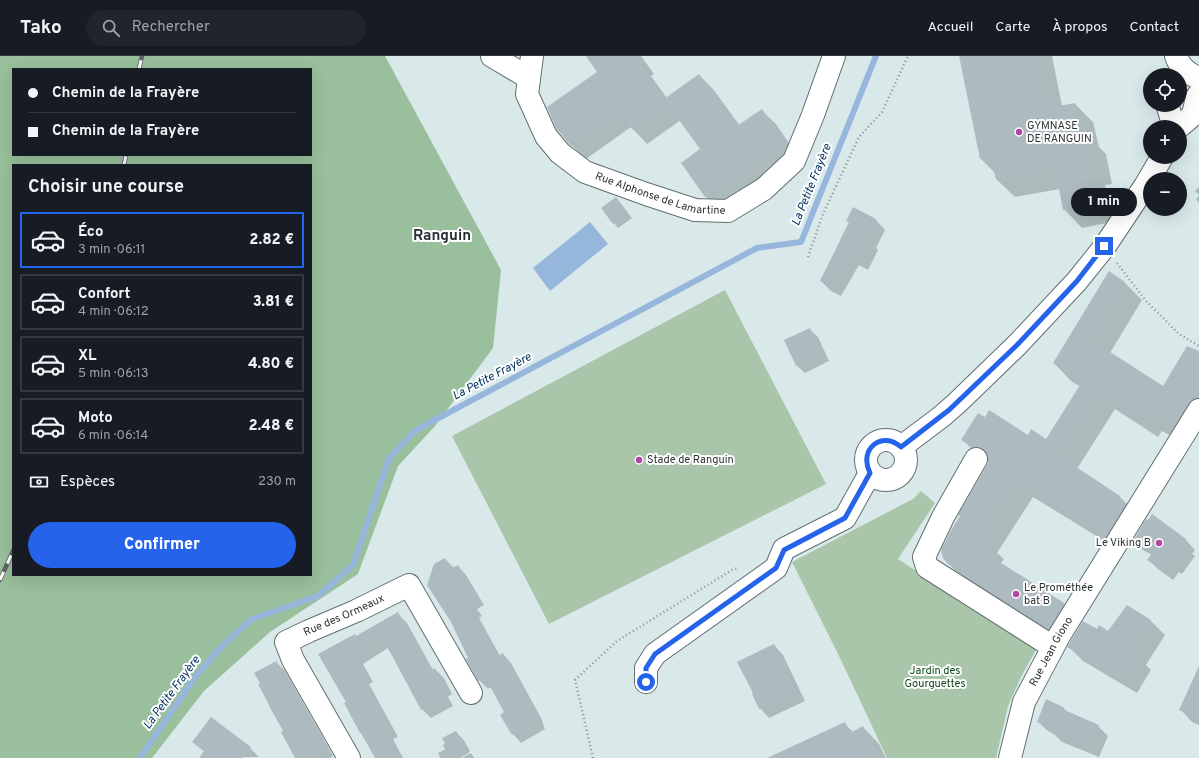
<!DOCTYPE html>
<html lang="fr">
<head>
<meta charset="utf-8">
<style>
	body { margin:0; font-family:Overpass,sans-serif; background:#20242c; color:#f1f3f6; height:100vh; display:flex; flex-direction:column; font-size:15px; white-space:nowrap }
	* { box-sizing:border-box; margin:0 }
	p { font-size:13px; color:#9ea1a6 }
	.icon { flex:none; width:22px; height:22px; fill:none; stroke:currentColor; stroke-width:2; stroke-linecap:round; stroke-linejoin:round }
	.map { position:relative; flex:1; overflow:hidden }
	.side { position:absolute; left:12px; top:108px; width:300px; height:412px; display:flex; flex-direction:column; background:#171b24; border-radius:0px; box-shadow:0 4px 16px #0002 }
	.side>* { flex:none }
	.banner { position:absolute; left:12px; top:12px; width:300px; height:88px; border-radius:0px; box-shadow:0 4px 16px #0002; display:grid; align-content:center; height:88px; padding:0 16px; background:#171b24 }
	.controls { position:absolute; left:1143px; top:12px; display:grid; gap:8px }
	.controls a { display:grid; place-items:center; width:44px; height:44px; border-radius:50%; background:#171b24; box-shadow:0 4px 16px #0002; font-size:20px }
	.end { position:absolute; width:18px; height:18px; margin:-9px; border:5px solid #2563eb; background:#fff; box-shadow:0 0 0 2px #fff }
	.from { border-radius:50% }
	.bubble { position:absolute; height:28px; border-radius:14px; background:#171b24; box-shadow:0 4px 16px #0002; font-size:13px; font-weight:800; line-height:28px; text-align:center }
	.banner b { display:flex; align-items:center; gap:14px; height:38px; font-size:15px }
	.banner b+b { border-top:1px solid #363941 }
	.banner i { width:10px; height:10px; background:#f1f3f6 }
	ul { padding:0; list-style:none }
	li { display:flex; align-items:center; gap:12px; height:56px; margin:0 8px 6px; padding:0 8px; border:2px solid #363941; border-radius:0px }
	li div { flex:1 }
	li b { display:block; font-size:15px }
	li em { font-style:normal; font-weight:800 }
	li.current { border-color:#2563eb }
	li>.icon { width:36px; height:36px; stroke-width:1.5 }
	h2 { padding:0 16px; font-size:18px; line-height:48px }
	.pay { display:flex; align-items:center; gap:10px; height:44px; padding:0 16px; font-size:15px }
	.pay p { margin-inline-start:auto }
	.cta { display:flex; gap:8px; margin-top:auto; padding:8px 16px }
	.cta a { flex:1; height:46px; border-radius:24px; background:#2563eb; color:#fff; font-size:16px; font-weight:800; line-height:46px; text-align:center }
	header { display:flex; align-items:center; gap:24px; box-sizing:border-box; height:56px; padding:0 20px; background:#171b24; border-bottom:1px solid #363941 }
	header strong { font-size:19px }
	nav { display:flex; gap:22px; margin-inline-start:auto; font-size:14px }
	.search { width:280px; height:36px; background:#20242c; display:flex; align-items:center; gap:10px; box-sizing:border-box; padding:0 14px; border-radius:22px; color:#9ea1a6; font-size:15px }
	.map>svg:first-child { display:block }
	.green { fill:#a9c5aa }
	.forest { fill:#99bf9c; fill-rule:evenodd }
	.water { fill:#96b6db }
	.shadow { fill:#0003 }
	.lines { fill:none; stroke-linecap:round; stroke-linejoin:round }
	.stream { stroke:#96b6db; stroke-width:6 }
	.building { fill:#adbbc1 }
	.minor-casing { stroke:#616f70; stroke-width:24 }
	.path { stroke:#869192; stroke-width:2.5; stroke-dasharray:1 3; stroke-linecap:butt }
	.minor { stroke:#fff; stroke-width:22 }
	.rail-casing { stroke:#5d6566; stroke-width:4.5 }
	.rail { stroke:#fff; stroke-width:3; stroke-dasharray:9; stroke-linecap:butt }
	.route { stroke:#2563eb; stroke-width:5 }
	.poi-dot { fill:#b246a5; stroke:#fff; stroke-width:1.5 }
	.labels { text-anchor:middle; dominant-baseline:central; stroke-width:4; stroke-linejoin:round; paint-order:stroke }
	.poi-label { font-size:11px; fill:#2c3232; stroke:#fff; text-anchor:start }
	.street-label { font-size:11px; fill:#2c3232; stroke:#fff }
	.park-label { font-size:11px; fill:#0e481a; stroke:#fff }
	.water-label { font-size:12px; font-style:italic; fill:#043462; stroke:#fff }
	.district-label { font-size:15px; font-weight:bold; fill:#243031; stroke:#fff }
</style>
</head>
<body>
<header>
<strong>Tako</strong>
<div class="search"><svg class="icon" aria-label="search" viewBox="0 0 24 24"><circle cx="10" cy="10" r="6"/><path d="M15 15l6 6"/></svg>Rechercher</div>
<nav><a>Accueil</a><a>Carte</a><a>À propos</a><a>Contact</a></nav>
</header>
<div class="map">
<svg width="1199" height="702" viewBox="0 0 1199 702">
	<rect width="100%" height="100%" fill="#d9e9ea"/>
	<path class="green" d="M725,234L826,428L549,568L452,380Z
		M921,435L935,447L898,503L974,553L1038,590L1021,621L1008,650L996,702H887L841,604L792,506L913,443Z"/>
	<path class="forest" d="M0,0H385L501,214L493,292L435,370L398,410L358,518L270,576L204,635L152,702H0ZM13,13H311V99H13ZM13,109H311V519H13Z"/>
	<path class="water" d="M590,166L608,188L550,235L533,212Z"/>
	<path class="shadow" d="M587,0H641L654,18L651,20L667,42L699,19L713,33L740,70L761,54L776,68L799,102L720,155L706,141L682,107L702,93L681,64L647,88L631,71L586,103L569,87L598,16Z
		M960,0H1052L1062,50L1075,48L1093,66L1099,91L1106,98L1112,128L1105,129L1111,166L1082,172L1064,153L1060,133L1015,141L996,123L995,117L981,103Z
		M1199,131V139L1195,135Z
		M1199,140V147L1196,143Z
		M616,142L632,162L618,172L614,167Z
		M853,153L876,164L885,174L876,192L878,194L868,214L859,209L841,240L831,235L821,225L850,167L847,164Z
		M1109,216L1125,227L1142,244L1110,297L1163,332L1199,296V375L1193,385L1179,376L1175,382L1162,375L1158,381L1115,353L1077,413L1120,441L1137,458L1135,463L1141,469L1124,497L1033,441L997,497L1004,503L1000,508L1063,547L1081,565L1066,590L965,524L947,506L961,460L989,407L980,401L962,383L1028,381L1046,384L1081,331L1071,325L1054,307Z
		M809,273L818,281L829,305L805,317L796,309Z
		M1152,460L1186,484L1195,494L1192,498L1195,500L1182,518L1179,516L1173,524L1158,513L1149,504L1152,499L1143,494L1134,484Z
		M445,503L454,512L458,510L466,519L484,549L477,553L482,560L479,562L500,600L503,598L511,607L541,662L545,673L521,687L513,678L505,657L491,631L488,633L479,624L470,602Z
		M1128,550L1151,565L1165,579L1146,609L1151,614L1137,637L1083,605L1069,591L1109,576Z
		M398,558L407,567L433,614L435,613L444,622L452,638L448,641L453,650L431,662L422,653L388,592L363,608L373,626L369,628L398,681L393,683L403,702H376L365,681L361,677L347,647L357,581Z
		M774,589L783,599L805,645L769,662L760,652Z
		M276,606L285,615L315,668L317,671L333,700L330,702H296L284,676L269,650L270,649L261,628Z
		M1199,612V669L1192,666L1180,653Z
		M1063,651L1068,657L1098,670L1108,680L1099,701L1062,686L1054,678L1048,675L1038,666Z
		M844,667L853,676L863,671L879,688L886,702H785Z
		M456,676L463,683L470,695L458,702H440L438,697L446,693Z
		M193,686L250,692L259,701L200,702L205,696Z
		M471,697L474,702H462Z"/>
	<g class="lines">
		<path class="stream" d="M140,702L195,621L223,589L252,563L318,540L353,509L389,402L416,374L757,192L801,186L876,0"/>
	</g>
	<path class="building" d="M586,0H634L669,49L633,74L619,55L571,90L556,72L547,51L597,16Z
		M959,0H1037L1048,52L1075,47L1082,80L1088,79L1094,110L1087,111L1093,148L1063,154L1055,112L996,123L991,102L980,103Z
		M699,18L737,70L762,53L786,87L750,113L749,111L705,141L681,107L700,93L664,43Z
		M616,141L628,157L613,168L601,152Z
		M853,151L876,163L867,183L869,184L859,206L849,200L831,231L820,225L849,166L846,165Z
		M1109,215L1125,226L1090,283L1163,330L1187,290L1199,295V342L1193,343L1189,347L1175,368L1161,359L1157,366L1145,358L1141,364L1098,336L1058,399L1120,440L1118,447L1124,451L1106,481L1015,424L979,480L987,485L981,494L1064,547L1048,573L964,519L947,507L943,502L941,494L950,476L960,460L958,459L991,402L988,401L987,396L982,392L976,391H973L961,384L978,357L985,361L989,354L1028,379L1031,373L1046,383L1082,326L1053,307Z
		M810,272L822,297L796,310L784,284Z
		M1152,458L1186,483L1184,488L1186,490L1172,509L1169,507L1164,515L1147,504L1152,497L1133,485L1146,463L1148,464Z
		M445,502L451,513L458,509L476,540L470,544L474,551L471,553L498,600L503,597L533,652L538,665L512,679L500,659L504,656L485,621L478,625L466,603L468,602L451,566L427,529L434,508Z
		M1127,549L1151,564L1132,595L1138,599L1122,624L1067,591L1083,565L1097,573L1099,569L1108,575Z
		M398,556L427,609L428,608L431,615L435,612L444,629L440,631L445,641L421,654L395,605L382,582L355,598L364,616L361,618L390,671L385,674L400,702H375L361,677H360L344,647L346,646L318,598L355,578L356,580Z
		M774,588L796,635L759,653L752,638L753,637L737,606Z
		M276,605L308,661H309L325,691L308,702H295L281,676L283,675L258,628L260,627L254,617Z
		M1199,610V662L1179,654Z
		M1046,643L1063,651L1062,653L1099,669L1089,692L1051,677L1053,673L1037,666Z
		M211,661L251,691L242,702H199L204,695L192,686Z
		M845,666L850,677L863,670L878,702H767Z
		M456,675L469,697L460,702H449L443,689L445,687L442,682Z"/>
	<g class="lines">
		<defs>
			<g id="minor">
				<path d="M492,0L529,22"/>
				<path id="s1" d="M532,0L527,38L546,80L560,97L585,116L646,138L695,154L728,155L764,133L794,105L813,59L834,0"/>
				<path d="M1176,0C1180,12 1188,18 1199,22"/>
				<path d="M1168,49V51L1174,71"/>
				<path d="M1179,71L1193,59L1197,41L1199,38"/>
				<circle cx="886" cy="404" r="20"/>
				<path d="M901,391L941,361L957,347L1017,289L1077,225L1105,190L1145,130L1162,101"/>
				<path d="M976,403L943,461L924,501L927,511L1053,591"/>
				<path d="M646,626V612L655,598L776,512L784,493L845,462L870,417"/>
				<path id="s2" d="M349,702L293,604L286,586L309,575L356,555L409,529L471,637"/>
				<path id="s3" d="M1010,702L1024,646L1059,580L1199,354"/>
			</g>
		</defs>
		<use href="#minor" class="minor-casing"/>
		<path class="path" d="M808,201L823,158L859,81L882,56L908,0
			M1117,207L1146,245L1179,278L1199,290
			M593,702L575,624L617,585L732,514L738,512"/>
		<use href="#minor" class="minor"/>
		<defs>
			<path id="rail" d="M139,13L142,0
				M124,109L126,99
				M0,524L13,495"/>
		</defs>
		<use href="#rail" class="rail-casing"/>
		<use href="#rail" class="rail"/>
	</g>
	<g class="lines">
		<path class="route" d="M646,626V612L655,598L776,512L784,494L845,462L870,417C858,393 882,374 901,391L949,354L1017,289L1077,225L1104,190"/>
	</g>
	<g class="poi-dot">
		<circle cx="1019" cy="76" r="4"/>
		<circle cx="639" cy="404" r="4"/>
		<circle cx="1159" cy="487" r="4"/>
		<circle cx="1016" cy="538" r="4"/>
	</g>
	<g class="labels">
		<g class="poi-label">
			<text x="1027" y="70">GYMNASE<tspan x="1027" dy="13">DE RANGUIN</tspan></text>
			<text x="647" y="404">Stade de Ranguin</text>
			<text x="1151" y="487" text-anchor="end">Le Viking B</text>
			<text x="1024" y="532">Le Prométhée<tspan x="1024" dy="13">bat B</tspan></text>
		</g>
		<g class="street-label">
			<text stroke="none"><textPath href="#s1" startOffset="217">Rue Alphonse de Lamartine</textPath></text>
			<text stroke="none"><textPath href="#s2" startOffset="196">Rue des Ormeaux</textPath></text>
			<text stroke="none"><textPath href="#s3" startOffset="115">Rue Jean Giono</textPath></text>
		</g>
		<g class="park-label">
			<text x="935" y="615">Jardin des<tspan x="935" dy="13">Gourguettes</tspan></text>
		</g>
		<g class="water-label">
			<text transform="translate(812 129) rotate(-68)">La Petite Frayère</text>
			<text transform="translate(492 321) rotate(-28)">La Petite Frayère</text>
			<text transform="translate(172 637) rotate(-54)">La Petite Frayère</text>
		</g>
		<g class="district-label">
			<text x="442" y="180">Ranguin</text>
		</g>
	</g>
</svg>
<div class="controls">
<a><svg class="icon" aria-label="locate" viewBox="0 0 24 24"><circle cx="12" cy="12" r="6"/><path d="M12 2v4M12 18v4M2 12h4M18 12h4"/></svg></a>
<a>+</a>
<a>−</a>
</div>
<i class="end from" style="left:646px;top:626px"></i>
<i class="end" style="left:1104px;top:190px"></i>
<div class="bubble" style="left:1071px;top:132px;width:66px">1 min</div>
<div class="banner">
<b><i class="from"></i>Chemin de la Frayère</b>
<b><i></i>Chemin de la Frayère</b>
</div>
<section class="side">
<h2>Choisir une course</h2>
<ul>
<li class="current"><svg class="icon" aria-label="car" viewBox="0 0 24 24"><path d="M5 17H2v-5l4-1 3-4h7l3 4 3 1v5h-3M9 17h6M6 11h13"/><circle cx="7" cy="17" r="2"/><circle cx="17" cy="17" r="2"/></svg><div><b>Éco</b><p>3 min · 06:11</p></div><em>2.82 €</em></li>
<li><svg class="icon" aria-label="car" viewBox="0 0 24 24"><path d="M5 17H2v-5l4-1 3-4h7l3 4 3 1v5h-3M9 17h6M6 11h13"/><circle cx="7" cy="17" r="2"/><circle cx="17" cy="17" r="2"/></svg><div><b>Confort</b><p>4 min · 06:12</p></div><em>3.81 €</em></li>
<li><svg class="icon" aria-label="car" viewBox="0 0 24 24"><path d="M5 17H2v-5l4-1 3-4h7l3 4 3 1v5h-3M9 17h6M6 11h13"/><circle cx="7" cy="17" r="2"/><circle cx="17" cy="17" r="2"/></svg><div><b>XL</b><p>5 min · 06:13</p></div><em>4.80 €</em></li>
<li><svg class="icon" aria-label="car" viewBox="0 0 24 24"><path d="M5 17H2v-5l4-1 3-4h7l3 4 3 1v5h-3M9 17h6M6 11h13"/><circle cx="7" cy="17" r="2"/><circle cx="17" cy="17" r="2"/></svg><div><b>Moto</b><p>6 min · 06:14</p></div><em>2.48 €</em></li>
</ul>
<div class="pay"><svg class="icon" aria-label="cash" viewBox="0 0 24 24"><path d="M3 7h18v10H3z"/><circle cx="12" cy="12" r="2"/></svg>Espèces<p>230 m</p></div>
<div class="cta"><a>Confirmer</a></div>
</section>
</div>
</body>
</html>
